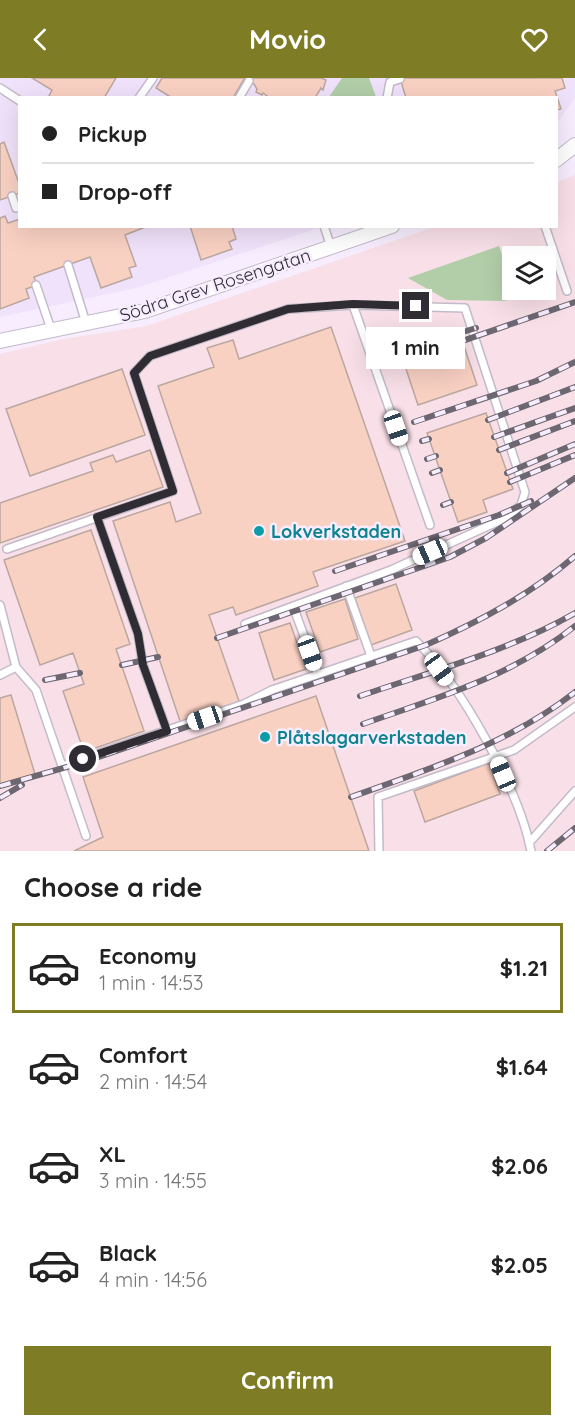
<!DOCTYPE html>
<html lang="en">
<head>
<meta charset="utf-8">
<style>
	body { margin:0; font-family:Quicksand,sans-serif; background:#f2f2f2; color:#222; height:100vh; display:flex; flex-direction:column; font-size:22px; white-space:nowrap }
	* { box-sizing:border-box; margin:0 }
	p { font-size:20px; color:#767676 }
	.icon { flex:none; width:33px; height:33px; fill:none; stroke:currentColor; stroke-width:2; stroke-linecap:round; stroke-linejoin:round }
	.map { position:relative; height:773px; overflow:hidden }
	.side { display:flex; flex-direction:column; background:#fff; flex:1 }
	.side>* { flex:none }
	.banner { position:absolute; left:18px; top:18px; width:540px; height:132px; border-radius:0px; box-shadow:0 6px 24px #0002; display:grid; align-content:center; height:132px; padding:0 24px; background:#fff }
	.controls { position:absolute; left:502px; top:168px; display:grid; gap:12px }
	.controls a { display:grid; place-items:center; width:54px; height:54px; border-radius:0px; background:#fff; box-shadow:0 6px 24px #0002; font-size:30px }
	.end { position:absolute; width:27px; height:27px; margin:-14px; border:8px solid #302c33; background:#fff; box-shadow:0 0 0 3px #fff }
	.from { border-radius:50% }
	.bubble { position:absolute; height:42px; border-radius:0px; background:#fff; box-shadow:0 6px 24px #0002; font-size:20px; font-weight:700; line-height:42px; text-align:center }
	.car { position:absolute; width:18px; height:36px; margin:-18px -9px; border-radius:8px; box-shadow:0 0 4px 2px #0007; background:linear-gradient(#fff 24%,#345 0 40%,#fff 0 76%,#345 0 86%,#fff 0) }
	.banner b { display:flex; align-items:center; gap:21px; height:57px; font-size:22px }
	.banner b+b { border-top:2px solid #e0e0e0 }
	.banner i { width:15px; height:15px; background:#222 }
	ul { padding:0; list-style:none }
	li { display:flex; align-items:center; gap:18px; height:90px; margin:0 12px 9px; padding:0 12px; border:3px solid transparent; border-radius:0px }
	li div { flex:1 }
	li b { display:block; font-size:22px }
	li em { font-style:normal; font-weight:700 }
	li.current { border-color:#7e7d25 }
	li>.icon { width:54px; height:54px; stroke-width:1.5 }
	h2 { padding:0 24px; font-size:27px; line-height:72px }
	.primary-button { display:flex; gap:12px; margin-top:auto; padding:12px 24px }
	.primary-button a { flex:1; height:69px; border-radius:0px; background:#7e7d25; color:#fff; font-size:24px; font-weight:700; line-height:69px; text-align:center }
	header { display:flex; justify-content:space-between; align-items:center; height:78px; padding:0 24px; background:#7e7d25; color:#fff; font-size:27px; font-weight:700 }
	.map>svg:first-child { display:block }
	.built { fill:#f0e2fa }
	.industrial { fill:#f9e0e8; fill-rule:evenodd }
	.green { fill:#b2cea9 }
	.building { fill:#f9d1c3; stroke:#baa7a0; stroke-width:1.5 }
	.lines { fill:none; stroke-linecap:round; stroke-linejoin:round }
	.service-casing { stroke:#c3baca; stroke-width:10 }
	.minor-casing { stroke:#c3baca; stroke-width:16 }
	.service { stroke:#fff; stroke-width:7 }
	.minor { stroke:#fff; stroke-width:14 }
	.rail-casing { stroke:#6c6771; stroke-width:6 }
	.rail { stroke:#f7edfe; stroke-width:4; stroke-dasharray:11; stroke-linecap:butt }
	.route { stroke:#302c33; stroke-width:8 }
	.culture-dot { fill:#0f9aa8; stroke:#f7edfe; stroke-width:2 }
	.labels { text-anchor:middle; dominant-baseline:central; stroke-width:5; stroke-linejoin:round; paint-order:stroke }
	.street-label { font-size:18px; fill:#302c33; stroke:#f7edfe }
	.culture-label { font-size:18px; font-weight:bold; fill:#0d838f; stroke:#f7edfe; text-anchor:start }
</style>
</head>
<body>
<header><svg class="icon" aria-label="back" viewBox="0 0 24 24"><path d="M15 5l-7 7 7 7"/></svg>Movio<svg class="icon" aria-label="heart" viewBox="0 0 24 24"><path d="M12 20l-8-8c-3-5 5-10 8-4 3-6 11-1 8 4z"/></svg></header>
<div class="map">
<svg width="575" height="773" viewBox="0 0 575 773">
	<rect width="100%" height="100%" fill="#f7edfe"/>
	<path class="built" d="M0,0H575V20L557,45L556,20H20V148L322,149L136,210L0,239Z"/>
	<path class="industrial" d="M575,97V773H0V276L63,261L146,248L434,149L556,148L557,104ZM513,178H546V212H513Z"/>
	<path class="green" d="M342,0H369L376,19H329Z
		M499,168L517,220L503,223L447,222L408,200Z"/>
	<path class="building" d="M32,0H116L104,20H48L52,12Z
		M162,0H321L326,2L323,12L321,10L315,20H270L263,15L262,17L256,14L257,11L254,6L244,1L233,20H172L156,10Z
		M400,0H562L565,10L555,13L561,31L556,32V20H406Z
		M4,64L20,108V115L0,122V66Z
		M5,138L8,145L20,141V148H148L125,157L136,188L129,190L132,199L101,210L90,179L34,199L37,207L26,211L29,220L0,231V140Z
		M190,148H232L236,161L229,164L232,171L201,182Z
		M331,249L405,463L313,494L318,508L236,537L233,529L209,537L240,626L181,646L113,443L170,424L176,444L201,435L158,308L214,289L207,270L233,262L239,281Z
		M464,268L477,307L418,327L405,288Z
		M122,291L145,357L30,398L6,331Z
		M486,335L513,411L483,422L487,434L458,444L427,355Z
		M150,372L163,409L0,465V425L93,393L90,385L113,377L116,384Z
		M91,452L130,566L116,571L144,653L84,674L63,613L84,606L73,575L40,587L4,482Z
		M396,506L412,552L371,567L355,520Z
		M345,521L358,561L320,574L306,534Z
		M290,545L306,591L274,602L259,555Z
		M11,617L35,696L0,706V620Z
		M316,618L369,773H74L103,759L83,699Z
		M489,685L500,716L425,744L414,713Z"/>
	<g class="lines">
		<defs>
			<path id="service" d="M0,10L20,23
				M139,20L153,0
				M239,20L249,3
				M387,20L390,4L400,1
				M12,118L16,130L20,129
				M324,148L331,169
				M545,148L567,213
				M68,187L86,245
				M36,207L51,251
				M353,227L430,447
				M97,439L138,556L143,587L167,653
				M7,471L173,413L134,295L150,278L288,231L353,227L465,230L525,414L521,427L508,439L391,492L245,546
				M346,508L371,578
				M0,527L16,589L36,612L86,758
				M293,528L318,596
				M0,597L16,589
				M62,688L244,626L272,612L416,563C461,607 519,711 531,773
				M529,765L575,713
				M379,773L378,719L514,672L575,629"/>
			<path id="minor" d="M556,82L575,67
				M0,263L145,233L392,148"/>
		</defs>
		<use href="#service" class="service-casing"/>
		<use href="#minor" class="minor-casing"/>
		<use href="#service" class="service"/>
		<use href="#minor" class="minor"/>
		<defs>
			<path id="rail" d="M390,276L476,250
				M393,287L575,224
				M488,342L575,309
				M414,344L536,303L575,284
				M494,359L575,330
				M422,363L429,361
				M499,372L575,343
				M427,381L436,378
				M432,395L440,392
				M507,395L575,366
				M510,404L575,377
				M443,427L451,424
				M335,493L499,437L531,423
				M217,560L450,479L486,460L575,400
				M122,587L158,579
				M45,602L80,595
				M360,618C433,593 509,573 575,535
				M363,646C439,619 511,599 575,548
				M0,708L84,684L426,567C480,543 530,517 575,478
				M351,719C429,691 509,666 575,614
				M0,720L22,707
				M547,773L575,750"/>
		</defs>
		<use href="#rail" class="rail-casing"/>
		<use href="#rail" class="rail"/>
	</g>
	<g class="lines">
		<path class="route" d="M83,681L167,653L143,587L138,556L97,439L173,413L134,295L150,278L288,231L353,226L416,228"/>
	</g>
	<g class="culture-dot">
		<circle cx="259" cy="453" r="6"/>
		<circle cx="265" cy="659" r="6"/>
	</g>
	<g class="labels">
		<g class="street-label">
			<text transform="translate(215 207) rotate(-18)">Södra Grev Rosengatan</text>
		</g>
		<g class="culture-label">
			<text x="271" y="453">Lokverkstaden</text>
			<text x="277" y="659">Plåtslagarverkstaden</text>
		</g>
	</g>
</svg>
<div class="controls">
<a><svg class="icon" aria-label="layers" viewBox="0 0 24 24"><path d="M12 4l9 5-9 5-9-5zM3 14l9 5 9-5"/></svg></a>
</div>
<i class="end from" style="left:83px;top:681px"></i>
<i class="end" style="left:416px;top:228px"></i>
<div class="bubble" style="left:366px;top:249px;width:99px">1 min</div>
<i class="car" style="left:396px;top:350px;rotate:161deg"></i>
<i class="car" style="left:430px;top:474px;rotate:246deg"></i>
<i class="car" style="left:310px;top:575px;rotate:160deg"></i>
<i class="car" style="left:439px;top:591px;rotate:144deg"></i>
<i class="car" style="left:205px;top:640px;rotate:251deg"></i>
<i class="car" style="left:503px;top:696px;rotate:337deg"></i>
<div class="banner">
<b><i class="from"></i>Pickup</b>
<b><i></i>Drop-off</b>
</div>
</div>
<section class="side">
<h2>Choose a ride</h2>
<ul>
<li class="current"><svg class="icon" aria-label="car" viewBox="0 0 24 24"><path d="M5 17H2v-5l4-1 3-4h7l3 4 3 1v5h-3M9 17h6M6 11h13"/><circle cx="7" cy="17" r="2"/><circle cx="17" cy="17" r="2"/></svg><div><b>Economy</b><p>1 min · 14:53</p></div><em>$1.21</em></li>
<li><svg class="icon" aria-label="car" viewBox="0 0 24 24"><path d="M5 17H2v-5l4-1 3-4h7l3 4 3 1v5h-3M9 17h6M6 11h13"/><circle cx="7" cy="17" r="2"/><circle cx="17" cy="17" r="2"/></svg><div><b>Comfort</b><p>2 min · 14:54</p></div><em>$1.64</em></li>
<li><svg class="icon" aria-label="car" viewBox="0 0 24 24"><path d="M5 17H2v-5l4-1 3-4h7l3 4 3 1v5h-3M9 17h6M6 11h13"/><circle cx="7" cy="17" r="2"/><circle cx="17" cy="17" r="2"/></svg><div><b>XL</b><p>3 min · 14:55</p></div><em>$2.06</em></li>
<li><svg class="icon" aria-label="car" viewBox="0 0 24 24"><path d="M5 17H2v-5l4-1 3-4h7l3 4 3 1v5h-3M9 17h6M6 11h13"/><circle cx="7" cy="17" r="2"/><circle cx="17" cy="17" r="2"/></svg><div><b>Black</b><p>4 min · 14:56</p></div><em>$2.05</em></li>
</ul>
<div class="primary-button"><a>Confirm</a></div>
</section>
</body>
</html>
